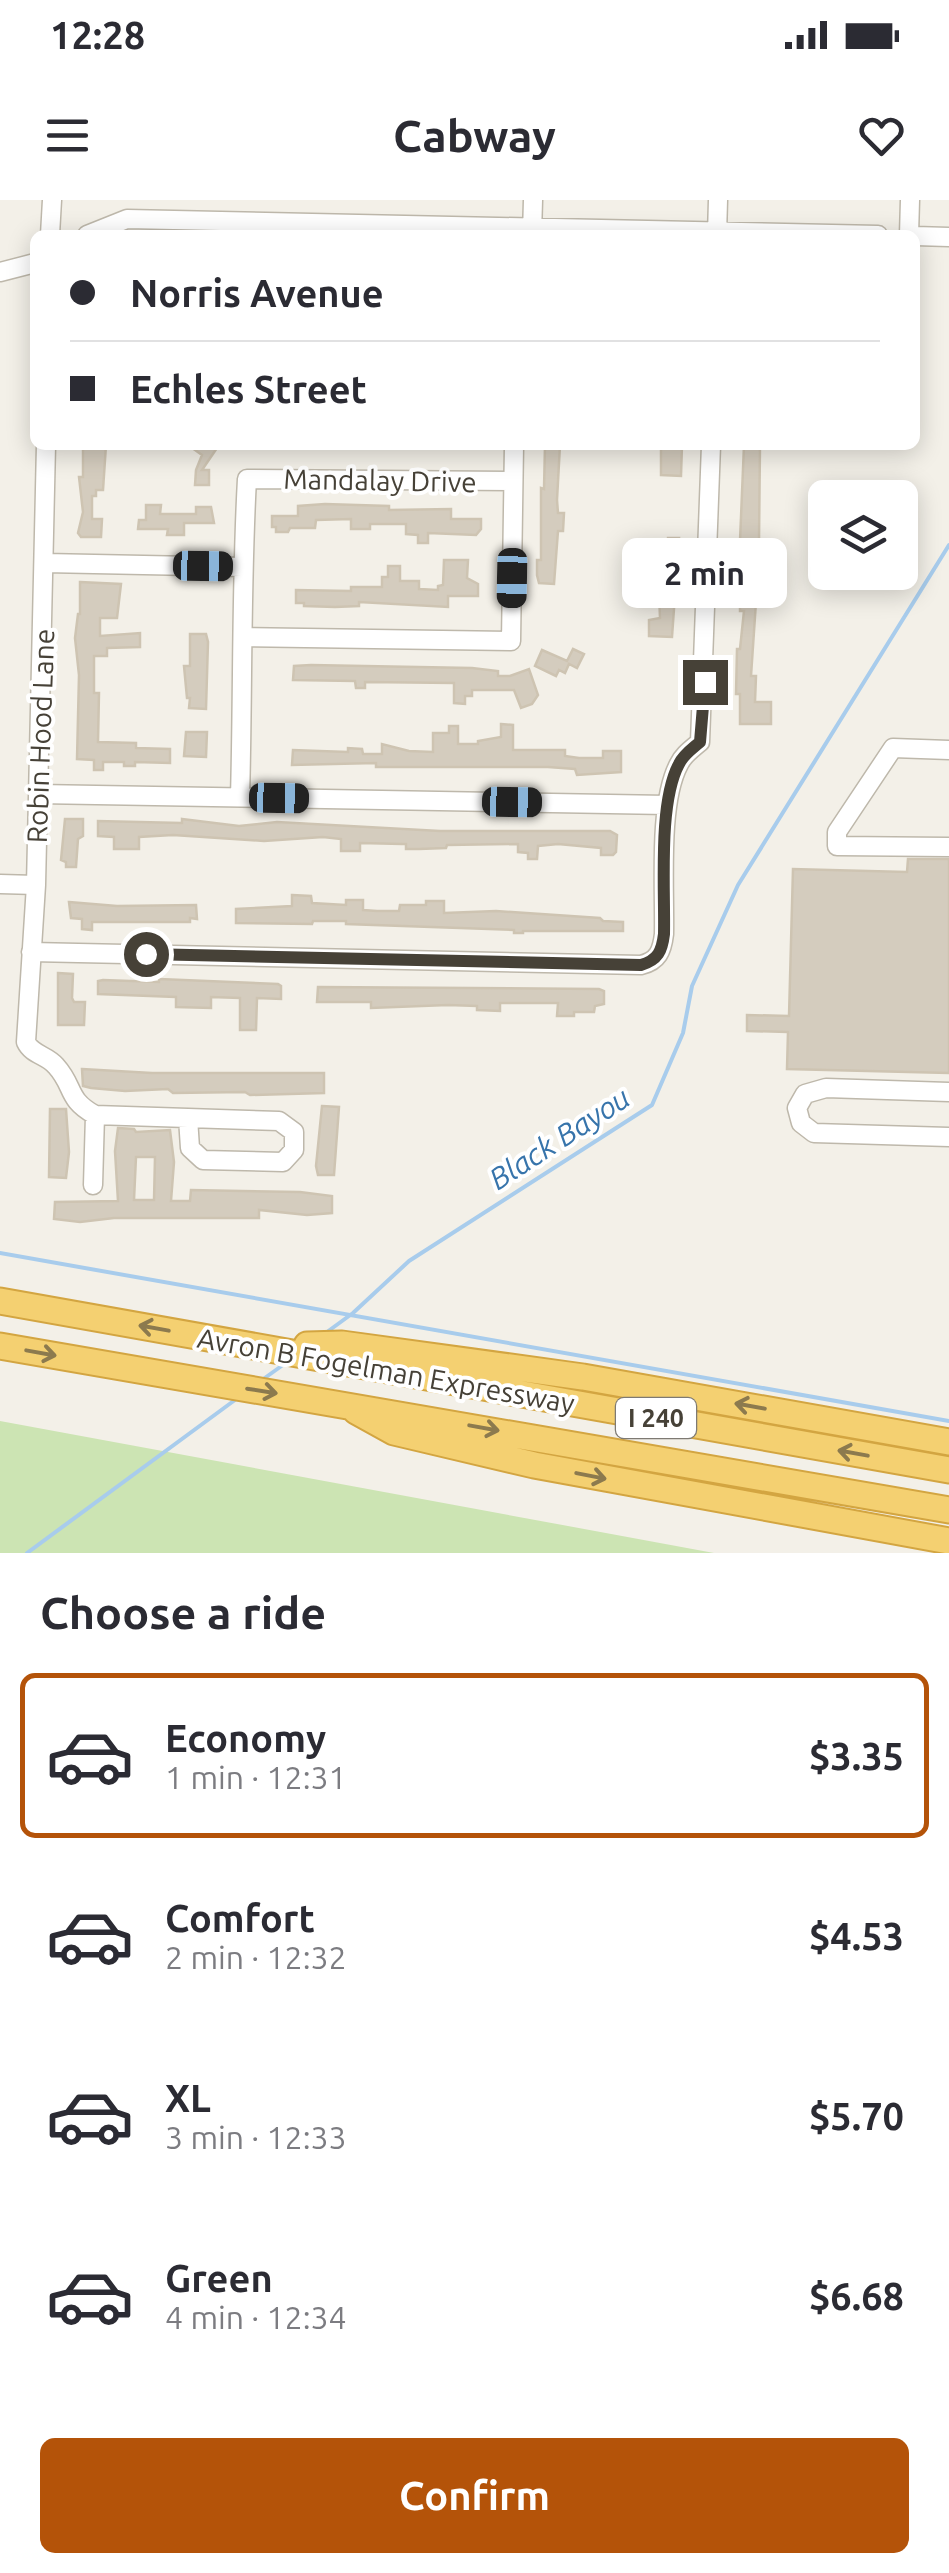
<!DOCTYPE html>
<html lang="en">
<head>
<meta charset="utf-8">
<style>
	body { margin:0; font-family:Ubuntu,sans-serif; background:#f7f7f7; color:#2b2b33; height:100vh; display:flex; flex-direction:column; font-size:38px; white-space:nowrap }
	* { box-sizing:border-box; margin:0 }
	p { font-size:32px; color:#7c7c81 }
	.icon { flex:none; width:55px; height:55px; fill:none; stroke:currentColor; stroke-width:2; stroke-linecap:round; stroke-linejoin:round }
	.map { position:relative; height:1353px; overflow:hidden }
	.details { display:flex; flex-direction:column; background:#fff; flex:1 }
	.details>* { flex:none }
	.top-card { position:absolute; left:30px; top:30px; width:890px; height:220px; border-radius:15px; box-shadow:0 5px 25px #0003; display:grid; align-content:center; height:220px; padding:0 40px; background:#fff }
	.controls { position:absolute; left:808px; top:280px; display:grid; gap:20px }
	.controls a { display:grid; place-items:center; width:110px; height:110px; border-radius:15px; background:#fff; box-shadow:0 5px 25px #0003; font-size:50px }
	.end { position:absolute; width:45px; height:45px; margin:-22px; border:12px solid #464137; background:#fff; box-shadow:0 0 0 5px #fff }
	.from { border-radius:50% }
	.bubble { position:absolute; height:70px; border-radius:15px; background:#fff; box-shadow:0 5px 25px #0003; font-size:32px; font-weight:700; line-height:70px; text-align:center }
	.car { position:absolute; width:30px; height:60px; margin:-30px -15px; border-radius:12px; box-shadow:0 0 8px 2px #0007; background:linear-gradient(#222 24%,#8ab4d8 0 40%,#222 0 76%,#8ab4d8 0 86%,#222 0) }
	.top-card b { display:flex; align-items:center; gap:35px; height:95px; font-size:38px }
	.top-card b+b { border-top:2px solid #e1e1e2 }
	.top-card i { width:25px; height:25px; background:#2b2b33 }
	ul { padding:0; list-style:none }
	li { display:flex; align-items:center; gap:30px; height:165px; margin:0 20px 15px; padding:0 20px; border:5px solid transparent; border-radius:15px }
	li div { flex:1 }
	li b { display:block; font-size:38px }
	li em { font-style:normal; font-weight:700 }
	li.selected { border-color:#b45309 }
	li>.icon { width:90px; height:90px; stroke-width:1.5 }
	h2 { padding:0 40px; font-size:45px; line-height:120px }
	.button { display:flex; gap:20px; margin-top:auto; padding:20px 40px }
	.button a { flex:1; height:115px; border-radius:15px; background:#b45309; color:#fff; font-size:40px; font-weight:700; line-height:115px; text-align:center }
	.status { display:flex; justify-content:space-between; align-items:center; height:70px; padding:0 50px; background:#fff; direction:ltr }
	.status svg { height:28px; fill:currentColor }
	header { display:flex; justify-content:space-between; align-items:center; height:130px; padding:0 40px; background:#fff; font-size:45px; font-weight:700 }
	.map>svg:first-child { display:block }
	.green { fill:#cce4b3 }
	.lines { fill:none; stroke-linecap:round; stroke-linejoin:round }
	.stream { stroke:#a8ccec; stroke-width:4 }
	.building { fill:#d4ccbe; stroke:#cec4b2; stroke-width:2.5; fill-rule:evenodd }
	.minor-casing { stroke:#beb8ab; stroke-width:21 }
	.highway-casing { stroke:#d3a541; stroke-width:29 }
	.minor { stroke:#fff; stroke-width:18 }
	.highway { stroke:#f4d071; stroke-width:25 }
	.oneway { stroke:#8c7a4e }
	.route { stroke:#464137; stroke-width:12 }
	.labels { text-anchor:middle; dominant-baseline:central; stroke-width:8; stroke-linejoin:round; paint-order:stroke }
	.shield { fill:#fff; stroke:#7e7a73; stroke-width:2.5 }
	.shield-label { font-size:25px; font-weight:bold; fill:#464137 }
	.street-label { font-size:28px; fill:#464137; stroke:#fff }
	.water-label { font-size:30px; font-style:italic; fill:#3774ab; stroke:#fff }
</style>
</head>
<body>
<div class="status"><b>12:28</b><svg viewBox="0 0 49 12"><path d="M0 12V9h3v3zM5 12V6h3v6zM10 12V3h3v9zM15 12V0h3v12zM26 1h20v11H26zM47 4h2v5h-2z"/></svg></div>
<header><svg class="icon" aria-label="menu" viewBox="0 0 24 24"><path d="M4 6h16M4 12h16M4 18h16"/></svg>Cabway<svg class="icon" aria-label="heart" viewBox="0 0 24 24"><path d="M12 20l-8-8c-3-5 5-10 8-4 3-6 11-1 8 4z"/></svg></header>
<div class="map">
<svg width="949" height="1353" viewBox="0 0 949 1353">
	<rect width="100%" height="100%" fill="#f3f0e8"/>
	<path class="green" d="M0,1221L714,1353H0Z"/>
	<g class="lines">
		<path class="stream" d="M0,1053L949,1221
			M327,1132L353,1113L409,1061L652,905L683,833L692,786L738,685L949,345
			M262,1180L287,1162
			M27,1353L239,1197"/>
	</g>
	<path class="building" d="M83,245H106L103,290H96V296H92V319H102L101,337H81L78,333L83,312L79,277H83Z
		M188,245H219L202,270H209V285H195L196,270L202,255Z
		M545,245H560L557,300L558,313H564L563,331H558L554,384L539,383L537,375V360H541V288L544,289Z
		M661,245H682L681,276L661,275Z
		M744,245H760L759,341H740Z
		M325,304L389,306V310L451,309V319H481V329L476,335L428,333V343H418V335L406,334V324H370V329H351V319L316,320L315,328H290L288,332H276V327H272V316H298V306Z
		M146,305H161L160,314H196V307H211L214,323H184V335H167L168,329H138L139,320H146Z
		M668,338H679L672,437L649,436V420L660,418L658,368H665Z
		M444,360H468L467,378L478,384V396H448V407L359,402V406L335,407L304,406V403H296V390L351,391V387H382V377H388V366H400V381H419V389L438,390V386L443,385Z
		M740,369L764,373V387H757L751,476H756L755,502H771V524H740V494H736L737,449H740L744,411H740Z
		M80,382L121,384L117,418H100V436L140,433V447L107,448V456H94V493H99L98,542L136,543V548L170,549V563L135,562V566H124V562H103V570H94V560L77,559L79,475L75,438L78,414H80Z
		M190,434H206L208,442L206,509L189,508L190,498H187L184,466H190Z
		M573,449L584,454L577,468L569,464L565,473L559,470L556,476L535,466L542,450L567,461Z
		M311,465L472,468L498,471V476H510L529,469L538,495L532,504L521,508L514,490H472V496H465V504L454,503V483L365,482V488H356L355,481L293,480L294,466Z
		M501,524L513,525V550H565V556L579,558H603V551H621V572L577,575L575,569L548,567H376V563L292,565L293,550L348,552V548L362,549L363,554H382V544L409,551L433,552V533H449V526H458V544H478V541L501,537Z
		M186,532H207L206,557L184,556Z
		M65,619H83V636L78,639L76,667H66V662L61,660Z
		M182,619L239,626L277,622L440,631H610L617,635L616,652L613,655H601V648L558,644L538,646L537,659H528V653L518,652V644L447,645L446,648L419,649H406V644H402L360,643V651H341V639L323,637L264,641L173,635L139,637V649H114V637L98,636V621L182,623Z
		M908,659H949V873L787,869L788,832L747,831V815L789,816L793,669L907,672Z
		M292,695L311,696L312,703L346,705V700H363V710L377,711H399L400,705H426V701H444V713L496,711L600,718L603,721L623,722V731H523V733H514V730L346,724V721H313L312,724L236,723V709L292,706Z
		M69,702L117,706L196,705L197,719L190,718V722H92V730L82,729V719L71,718Z
		M58,773L73,774L72,798L74,802H85L84,825H58Z
		M159,779L278,784L281,786V799L257,798L256,830H240V798L211,797V808L176,807V797L98,794V781L103,780L159,782Z
		M318,787L599,789L604,791V804L595,806L594,812H574V816H557L558,803H500V811L477,810V806L448,805L371,808V802H317Z
		M82,869L152,873H324V893L250,895L245,892L173,893L168,889L125,891L91,888L83,886Z
		M322,906L339,907L334,975H318L316,966Z
		M50,909H66L69,952L66,978L49,977Z
		M118,928L134,929L136,932L170,930L174,962L171,1001H190L191,990L300,992L332,996V1013L307,1015L259,1010V1018H114L80,1022L54,1019L55,1002L118,1001L115,951ZM136,957H155L154,1000H134Z"/>
	<g class="lines">
		<defs>
			<path id="minor" d="M532,34L533,0
				M50,35L52,0
				M87,35L127,19L878,35
				M717,35L718,0
				M909,35L910,0
				M915,36L949,37
				M0,72L35,63
				M46,245L36,685L26,842C32,855 47,855 56,866C75,887 66,899 95,915L93,985
				M45,363L242,367
				M245,437L511,441L514,245
				M949,550L893,548L837,632V646L949,647
				M38,594L667,605
				M240,597C243,491 241,385 247,279L513,281
				M0,684L36,685
				M31,752L641,765C658,761 662,751 664,734C665,688 658,603 679,564C683,555 692,549 700,542L711,245
				M949,892L826,888L805,894L797,908L801,923L814,933L949,937
				M95,915L188,918
				M188,918L279,921L294,932V950L283,962L203,960L190,948Z"/>
			<path id="highway" d="M0,1101L949,1270
				M307,1145L342,1144L583,1177L949,1242
				M0,1146L949,1310
				M356,1211L394,1232L534,1265L949,1341"/>
		</defs>
		<use href="#minor" class="minor-casing"/>
		<use href="#highway" class="highway-casing"/>
		<use href="#minor" class="minor"/>
		<use href="#highway" class="highway"/>
	</g>
	<defs><path id="oneway-shaft" d="M-6 0H5M1.5-3L5.5 0L1.5 3" fill="none" stroke-width="1.6" stroke-linecap="round" stroke-linejoin="round" transform="scale(2.5)"/></defs>
	<g class="oneway">
		<use href="#oneway-shaft" transform="translate(154 1128) rotate(-170)"/>
		<use href="#oneway-shaft" transform="translate(41 1153) rotate(10)"/>
		<use href="#oneway-shaft" transform="translate(262 1191) rotate(9)"/>
		<use href="#oneway-shaft" transform="translate(750 1206) rotate(-170)"/>
		<use href="#oneway-shaft" transform="translate(484 1228) rotate(10)"/>
		<use href="#oneway-shaft" transform="translate(853 1253) rotate(-170)"/>
		<use href="#oneway-shaft" transform="translate(591 1276) rotate(11)"/>
	</g>
	<g class="lines">
		<path class="route" d="M146,754L641,765C658,760 662,751 664,734C665,688 658,603 679,564C683,555 692,549 700,542L705,482"/>
	</g>
	<g class="labels">
		<rect class="shield" x="616" y="1198" width="80" height="40" rx="8"/>
		<g class="shield-label">
			<text x="656" y="1218">I 240</text>
		</g>
		<g class="street-label">
			<text transform="translate(380 280) rotate(1)">Mandalay Drive</text>
			<text transform="translate(40 536) rotate(-88)">Robin Hood Lane</text>
			<text transform="translate(386 1170) rotate(10)">Avron B Fogelman Expressway</text>
		</g>
		<g class="water-label">
			<text transform="translate(559 938) rotate(-33)">Black Bayou</text>
		</g>
	</g>
</svg>
<div class="controls">
<a><svg class="icon" aria-label="layers" viewBox="0 0 24 24"><path d="M12 4l9 5-9 5-9-5zM3 14l9 5 9-5"/></svg></a>
</div>
<i class="end from" style="left:146px;top:754px"></i>
<i class="end" style="left:705px;top:482px"></i>
<div class="bubble" style="left:622px;top:338px;width:165px">2 min</div>
<i class="car" style="left:203px;top:366px;rotate:91deg"></i>
<i class="car" style="left:512px;top:378px;rotate:181deg"></i>
<i class="car" style="left:279px;top:598px;rotate:91deg"></i>
<i class="car" style="left:512px;top:602px;rotate:91deg"></i>
<div class="top-card">
<b><i class="from"></i>Norris Avenue</b>
<b><i></i>Echles Street</b>
</div>
</div>
<section class="details">
<h2>Choose a ride</h2>
<ul>
<li class="selected"><svg class="icon" aria-label="car" viewBox="0 0 24 24"><path d="M5 17H2v-5l4-1 3-4h7l3 4 3 1v5h-3M9 17h6M6 11h13"/><circle cx="7" cy="17" r="2"/><circle cx="17" cy="17" r="2"/></svg><div><b>Economy</b><p>1 min · 12:31</p></div><em>$3.35</em></li>
<li><svg class="icon" aria-label="car" viewBox="0 0 24 24"><path d="M5 17H2v-5l4-1 3-4h7l3 4 3 1v5h-3M9 17h6M6 11h13"/><circle cx="7" cy="17" r="2"/><circle cx="17" cy="17" r="2"/></svg><div><b>Comfort</b><p>2 min · 12:32</p></div><em>$4.53</em></li>
<li><svg class="icon" aria-label="car" viewBox="0 0 24 24"><path d="M5 17H2v-5l4-1 3-4h7l3 4 3 1v5h-3M9 17h6M6 11h13"/><circle cx="7" cy="17" r="2"/><circle cx="17" cy="17" r="2"/></svg><div><b>XL</b><p>3 min · 12:33</p></div><em>$5.70</em></li>
<li><svg class="icon" aria-label="car" viewBox="0 0 24 24"><path d="M5 17H2v-5l4-1 3-4h7l3 4 3 1v5h-3M9 17h6M6 11h13"/><circle cx="7" cy="17" r="2"/><circle cx="17" cy="17" r="2"/></svg><div><b>Green</b><p>4 min · 12:34</p></div><em>$6.68</em></li>
</ul>
<div class="button"><a>Confirm</a></div>
</section>
</body>
</html>
